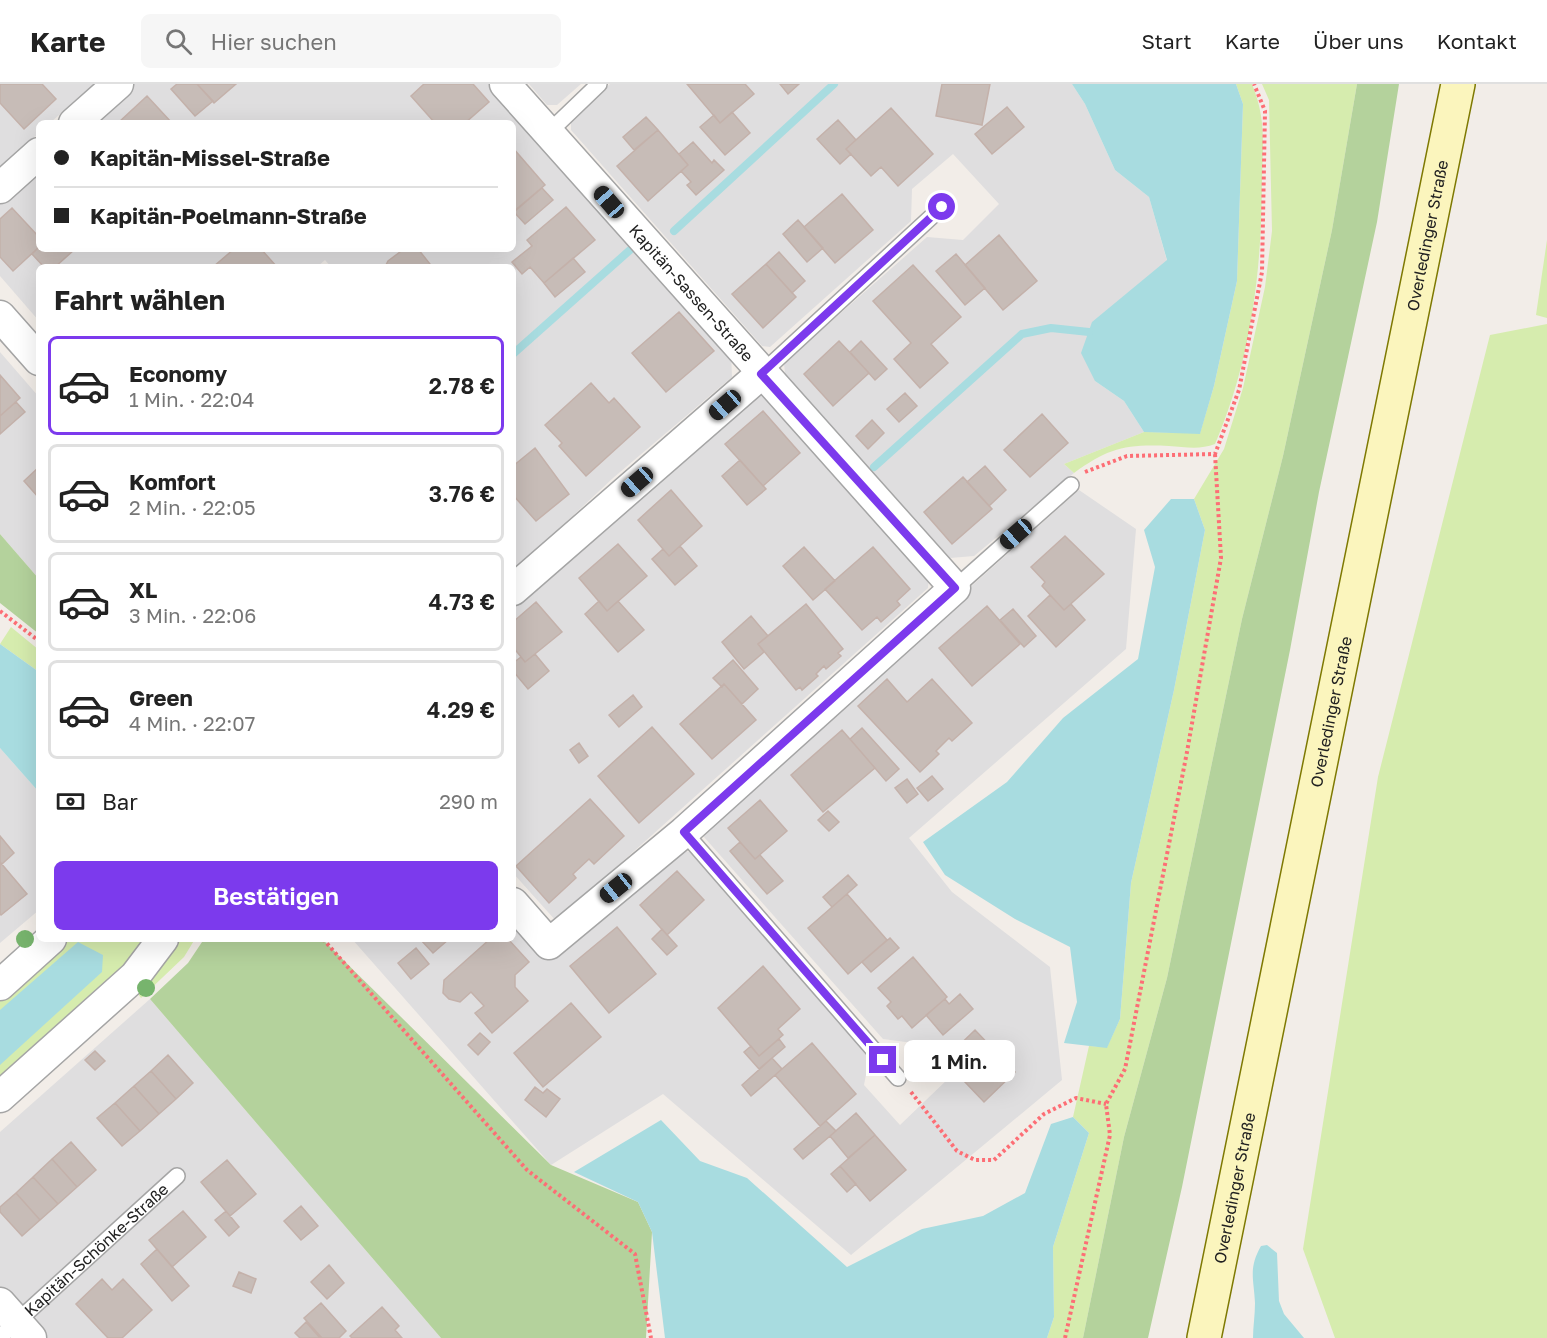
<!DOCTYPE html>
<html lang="de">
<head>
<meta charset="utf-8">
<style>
	body { margin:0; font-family:"Golos Text",sans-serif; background:#f6f6f6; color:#222; height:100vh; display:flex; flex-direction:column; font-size:22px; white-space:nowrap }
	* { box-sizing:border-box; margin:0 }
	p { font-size:20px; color:#767676 }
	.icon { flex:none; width:33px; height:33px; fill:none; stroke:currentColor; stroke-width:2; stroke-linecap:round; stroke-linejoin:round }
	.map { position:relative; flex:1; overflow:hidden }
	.panel { position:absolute; left:36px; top:180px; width:480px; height:678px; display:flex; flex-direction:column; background:#fff; border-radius:9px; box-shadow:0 6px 24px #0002 }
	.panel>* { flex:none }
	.banner { position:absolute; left:36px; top:36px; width:480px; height:132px; border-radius:9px; box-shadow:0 6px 24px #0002; display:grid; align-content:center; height:132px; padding:0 18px; background:#fff }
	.end { position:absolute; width:27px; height:27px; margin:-14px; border:8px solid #7c3aed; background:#fff; box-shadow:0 0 0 3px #fff }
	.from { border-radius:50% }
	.bubble { position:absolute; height:42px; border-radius:9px; background:#fff; box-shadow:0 6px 24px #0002; font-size:20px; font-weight:600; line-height:42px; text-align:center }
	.car { position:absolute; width:18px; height:36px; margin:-18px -9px; border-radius:8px; box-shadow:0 0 4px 2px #0007; background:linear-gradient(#222 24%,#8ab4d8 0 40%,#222 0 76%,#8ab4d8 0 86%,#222 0) }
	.banner b { display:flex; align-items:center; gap:21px; height:57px; font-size:22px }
	.banner b+b { border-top:2px solid #e0e0e0 }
	.banner i { width:15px; height:15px; background:#222 }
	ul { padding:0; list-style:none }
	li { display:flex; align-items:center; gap:18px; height:99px; margin:0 12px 9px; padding:0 6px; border:3px solid #e0e0e0; border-radius:9px }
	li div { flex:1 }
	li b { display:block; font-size:22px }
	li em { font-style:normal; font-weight:600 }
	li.on { border-color:#7c3aed }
	li>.icon { width:54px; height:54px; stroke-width:1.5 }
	h2 { padding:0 18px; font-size:27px; line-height:72px }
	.pay { display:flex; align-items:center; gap:15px; height:66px; padding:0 18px; font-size:22px }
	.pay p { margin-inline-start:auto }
	.action { display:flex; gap:12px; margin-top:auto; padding:12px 18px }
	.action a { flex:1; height:69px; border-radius:9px; background:#7c3aed; color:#fff; font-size:24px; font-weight:600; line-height:69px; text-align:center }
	header { display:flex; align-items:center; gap:36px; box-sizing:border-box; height:84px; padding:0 30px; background:#fff; border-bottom:2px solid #e0e0e0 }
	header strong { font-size:28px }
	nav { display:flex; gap:33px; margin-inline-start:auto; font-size:21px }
	.search { width:420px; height:54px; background:#f6f6f6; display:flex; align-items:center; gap:15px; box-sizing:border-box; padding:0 21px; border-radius:9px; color:#767676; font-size:22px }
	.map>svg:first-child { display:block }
	.residential { fill:#dfdedf }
	.grass { fill:#d6ecae }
	.forest { fill:#b4d29c }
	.water { fill:#a8dce0 }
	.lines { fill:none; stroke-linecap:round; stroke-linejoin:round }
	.stream { stroke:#a8dce0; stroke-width:8 }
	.building { fill:#c7bcb7; stroke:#c4b1aa; stroke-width:1.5 }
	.lane-casing { stroke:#a5a5a5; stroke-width:18 }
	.street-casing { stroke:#a5a5a5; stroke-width:33 }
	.secondary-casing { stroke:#7e7902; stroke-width:36 }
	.path { stroke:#fd6e75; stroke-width:4; stroke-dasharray:3 3; stroke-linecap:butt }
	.lane { stroke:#fff; stroke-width:15 }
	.street { stroke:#fff; stroke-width:30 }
	.secondary { stroke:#fbf5bd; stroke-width:33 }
	.tree { fill:#77b46d }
	.route { stroke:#7c3aed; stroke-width:8 }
	.labels { text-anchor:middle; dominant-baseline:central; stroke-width:6; stroke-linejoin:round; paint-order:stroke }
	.street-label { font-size:16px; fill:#212121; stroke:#fff }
</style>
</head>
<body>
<header>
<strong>Karte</strong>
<div class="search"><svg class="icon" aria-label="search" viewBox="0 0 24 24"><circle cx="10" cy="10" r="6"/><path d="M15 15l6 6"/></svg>Hier suchen</div>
<nav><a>Start</a><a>Karte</a><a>Über uns</a><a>Kontakt</a></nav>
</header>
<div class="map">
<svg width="1547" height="1254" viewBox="0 0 1547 1254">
	<rect width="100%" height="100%" fill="#f2ede8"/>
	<path class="residential" d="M0,0H94L50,39H39V49L0,83Z
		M133,0H495L731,267L732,293L613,394L513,488V183H331L325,176L317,183H39V237L0,192V116L39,82V165H513V39H89Z
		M529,0H581L557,21H547Z
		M610,0H1072L1085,20L1115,86L1149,113L1167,177L1095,297L1124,317L1144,348L1064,380L1074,389L974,472L950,474L785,290L784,279L927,153L963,156L999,120L953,70L912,105L911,137L770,263L762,262L571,46V34Z
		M0,268L39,313V495L0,450Z
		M755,309L773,311L929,491L928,504L556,837L513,789V518Z
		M1079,406L1136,445L1126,565L909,754L952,808L1050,883L1062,996L851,1171L663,1010L551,1081L352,855H513V833L543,867L675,766L692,768L870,970L864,1001L900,1041L950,993L921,960L883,955L704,753L707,738Z
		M0,664L39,708V826L0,859Z
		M150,915L441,1254H0V1048Z"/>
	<path class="grass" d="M1236,0H1252C1266,35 1263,58 1262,95C1262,185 1251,277 1215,360C1200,366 1185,363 1169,362C1125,360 1109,364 1074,389L1064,380L1144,348L1200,349L1214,302L1237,197L1243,20Z
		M1262,0H1357L1332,146L1283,372L1242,535L1167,894L1124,1053L1083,1254H1047L1054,1233L1053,1163L1089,1049L1073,1033L1089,962L1107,963L1120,935L1131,799L1174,606L1205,446L1194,415L1224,365L1243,304L1265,203L1272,147L1269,16Z
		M1547,156V234L1536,231Z
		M1547,240V1254H1335L1303,1165L1378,693L1490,251Z
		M11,543L39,566V588L0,560Z
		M62,855H152L0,1000V909Z
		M173,855H195L184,873L141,914L136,907Z"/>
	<path class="forest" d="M1357,0H1399L1377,138L1319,408L1290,566L1182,1103L1148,1254H1083L1124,1053L1167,894L1242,535L1283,372L1332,146Z
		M0,450L39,495V550L0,519Z
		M204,855H322L551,1081L638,1118L652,1148L646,1254H441L150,915L188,879Z"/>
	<path class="water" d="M1072,0H1236L1243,20L1237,197L1214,302L1200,350L1144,348L1124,317L1095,297L1081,269L1092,238L1167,176L1149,113L1115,86L1085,20Z
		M1171,415H1194L1205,446L1174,606L1131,799L1120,935L1107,964L1064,959L1077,918L1070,863L1015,835L945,791L923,758L1007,698L1063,634L1138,575L1155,483L1144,446Z
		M0,560L39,588L38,707L0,664Z
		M78,858L103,871L102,888L0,981V926Z
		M1073,1033L1089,1049L1053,1163L1054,1233L1047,1254H665L652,1148L638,1118L574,1088L661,1036L700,1077L747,1094L847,1183L922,1145L983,1132L1025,1109L1051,1040Z
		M1267,1161L1277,1169L1279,1217L1284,1230L1304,1254H1253C1253,1243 1255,1231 1255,1219C1254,1195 1248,1185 1261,1162Z"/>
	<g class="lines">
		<path class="stream" d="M674,147L834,0
			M513,270L630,166
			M874,383L1022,250L1051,244L1089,248"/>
	</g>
	<path class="building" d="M0,0H42L56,15L24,45L0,19Z
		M177,0H197L213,17L195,32L171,5Z
		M197,0H236L214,19Z
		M424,0H473L489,18L465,39H435L411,12Z
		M687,0H745L754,10L720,39Z
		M780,0H799L788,10Z
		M942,0H990L982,41L936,32Z
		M147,12L172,39H118Z
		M1007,23L1024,43L992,70L975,50Z
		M891,24L933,70L898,102L881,83L871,92L846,65Z
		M732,28L750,49L725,71L700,43L714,31L720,39Z
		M646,33L658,46L634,66L623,53Z
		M838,36L856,56L846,65L851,70L840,80L817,55Z
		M658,46L688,81L648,117L617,82Z
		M693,58L712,79L714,76L724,86L696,111L687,101L691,98L681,87L688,81L679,70Z
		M513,64L545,101L513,128Z
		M542,104L553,116L525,140L514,128Z
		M842,110L873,146L835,179L804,143Z
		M566,123L595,156L544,199L530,183L522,190L512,178L532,162L527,156Z
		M12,124L39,153V163L13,187L0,173V135Z
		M798,136L823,164L807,178L783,150Z
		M999,151L1037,197L1003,226L965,181Z
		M39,163V165L74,166L55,183H44L32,170Z
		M234,165H261L277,183H213Z
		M404,165H418L430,180L426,183H385L388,177Z
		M779,168L805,197L792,209L766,180Z
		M956,170L985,204L965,221L936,187Z
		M573,174L585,188L555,213L544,199Z
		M766,180L796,213L763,244L732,210Z
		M913,181L961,233L931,260L948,279L920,304L894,275L911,259L873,217Z
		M679,228L714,267L666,308L632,269Z
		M839,257L869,289L833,322L804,290Z
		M861,257L887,285L875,296L850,268Z
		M0,291L20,314L0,332Z
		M591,299L609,319L614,314L640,343L586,392L559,362L562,359L545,341Z
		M905,309L917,322L899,338L887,325Z
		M16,318L25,328L0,350V332Z
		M763,327L800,369L763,402L725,360Z
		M1042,330L1068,359L1030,393L1004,366Z
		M872,336L884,349L868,365L856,352Z
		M535,364L569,410L536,437L513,411V382Z
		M740,376L766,405L747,421L722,392Z
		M985,382L1006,406L989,422L967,398Z
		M39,383V414L24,397Z
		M963,393L992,425L952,460L924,428Z
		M671,406L702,442L669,472L638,436Z
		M1065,452L1104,490L1064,526L1042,502L1045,498L1031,483Z
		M618,460L647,492L607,527L579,494Z
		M680,462L697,482L675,501L652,475L663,465L669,472Z
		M804,463L835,497L813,516L783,482Z
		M873,463L910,505L897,517L900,521L881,538L877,533L862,546L825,505Z
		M1050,511L1064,526L1071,520L1085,536L1056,563L1028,532Z
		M599,517L607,527L618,517L644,546L618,568L585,530Z
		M536,518L562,548L525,578L513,563V538Z
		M806,520L843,565L838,569L841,572L826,585L824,582L816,590L818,592L802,606L800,603L796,606L758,560Z
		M987,522L1020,560L972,602L939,564Z
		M1013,525L1036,552L1024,563L1000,536Z
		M751,532L768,552L758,560L764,568L744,585L722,558Z
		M535,570L549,587L528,605L513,587V579L521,573L525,578Z
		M733,576L758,605L742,620L724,600L722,603L713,594Z
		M887,595L907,618L932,595L972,639L952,657L949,654L936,667L939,670L920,688L858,622Z
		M724,600L756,636L712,675L680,640Z
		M633,611L642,623L619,643L609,631Z
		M652,643L694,690L639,739L598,692Z
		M862,644L899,685L886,697L850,655Z
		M842,646L875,684L823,728L791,691Z
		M579,659L588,672L579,679L570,666Z
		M932,692L943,705L928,717L917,704Z
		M907,695L918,710L907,719L895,704Z
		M590,715L624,752L594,780L589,775L573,790L576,794L549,819L516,782Z
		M760,716L787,747L755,775L728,744Z
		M828,727L839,738L829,747L818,736Z
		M0,752L14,769L2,780L0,778Z
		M740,758L755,775L760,771L783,797L767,810L730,767Z
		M0,778L27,810L1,831L0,830Z
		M677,787L704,816L667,851L640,821Z
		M848,791L857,801L832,823L823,813Z
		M847,810L887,856L848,890L808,844Z
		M617,843L656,890L609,929L570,882Z
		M662,845L677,862L667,871L652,855Z
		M890,854L899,864L871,888L862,878Z
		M420,855H449L433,869Z
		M490,855H508L529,878L515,891V903L528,917L492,949L475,929L484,922L471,908L460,918L449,915L443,909L444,896Z
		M416,864L429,880L411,895L398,879Z
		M913,873L947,913L912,944L902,932L898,935L887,922L891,918L878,904Z
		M763,882L800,925L778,945L783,951L759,972L718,924Z
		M960,910L973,925L943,951L926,931L945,915L949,920Z
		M571,919L601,953L543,1003L514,969Z
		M975,946L1015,988L984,1018L944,976Z
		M480,949L490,958L478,971L468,961Z
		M779,955L785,963L759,985L744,968L751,962L759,972Z
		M812,959L856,1010L820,1042L775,991Z
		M95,967L105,977L95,986L85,976Z
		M168,971L193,999L176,1015L151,987Z
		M772,974L782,985L751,1012L742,1001Z
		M151,987L176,1015L159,1030L134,1002Z
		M134,1002L159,1030L140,1047L115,1019Z
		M535,1003L543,1009L547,1005L560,1015L546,1033L525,1016Z
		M115,1019L140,1047L122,1062L97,1034Z
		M856,1029L875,1051L848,1074L830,1052Z
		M826,1037L836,1047L803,1075L794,1065Z
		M875,1051L906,1086L870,1117L840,1082Z
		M71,1058L96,1086L77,1103L52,1075Z
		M52,1075L77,1103L58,1120L33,1093Z
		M227,1076L256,1110L230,1132L201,1098Z
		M840,1082L856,1100L847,1108L831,1090Z
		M33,1093L58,1120L40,1136L16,1109Z
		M16,1109L40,1136L22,1152L0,1128V1123Z
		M301,1122L318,1142L301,1156L284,1137Z
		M183,1127L206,1153L172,1183L149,1156Z
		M226,1127L239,1143L229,1152L215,1136Z
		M157,1165L189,1202L172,1217L141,1180Z
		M329,1181L344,1199L327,1215L311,1198Z
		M239,1188L256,1195L251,1209L233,1202Z
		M102,1195L112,1206L123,1195L152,1226L122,1254H108L76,1220Z
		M321,1219L346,1247L339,1254H322L304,1234Z
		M382,1223L399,1242L395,1246L402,1254H352L350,1252Z
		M306,1238L320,1254H300L295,1249Z"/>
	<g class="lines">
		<defs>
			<g id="lane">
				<path d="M548,49L599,0"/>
				<path d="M761,290L942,123"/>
				<path d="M955,504L1071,401"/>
				<path d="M684,748L898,994"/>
				<path id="s1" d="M0,1253L177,1092"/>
			</g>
			<g id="street">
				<path id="s2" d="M505,0L955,504L684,748L549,860L513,819"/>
				<path d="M74,39L118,0"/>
				<path d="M0,104L39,69"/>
				<path d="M0,232L39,276"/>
				<path d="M513,506L761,290"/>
				<path d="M0,901L51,855"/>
				<path d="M0,1013L135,892L163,855"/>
				<path d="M0,1219L31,1254"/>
			</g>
			<g id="secondary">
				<path id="s3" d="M1204,1254L1458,0"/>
			</g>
		</defs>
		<use href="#lane" class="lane-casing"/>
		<use href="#street" class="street-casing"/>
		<use href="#secondary" class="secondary-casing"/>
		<path class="path" d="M1085,388L1127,372L1215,370L1239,306L1262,188L1265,27L1254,0
			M0,527L39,557
			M323,855L527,1086L635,1170L651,1254
			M911,1008L957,1067L975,1076H994L1044,1030L1076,1014L1106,1020
			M1065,1254L1110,1051L1106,1020L1125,985L1187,668L1221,474L1215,370"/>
		<use href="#lane" class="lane"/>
		<use href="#street" class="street"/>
		<use href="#secondary" class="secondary"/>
	</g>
	<g class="tree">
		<circle cx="25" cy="855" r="9"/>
		<circle cx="146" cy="904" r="9"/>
	</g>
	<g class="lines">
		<path class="route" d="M883,976L684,748L955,504L761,290L942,123"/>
	</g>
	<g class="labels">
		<g class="street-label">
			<text stroke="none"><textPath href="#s3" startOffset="1125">Overledinger Straße</textPath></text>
			<text stroke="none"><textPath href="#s2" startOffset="280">Kapitän-Sassen-Straße</textPath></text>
			<text stroke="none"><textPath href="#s3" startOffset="639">Overledinger Straße</textPath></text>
			<text stroke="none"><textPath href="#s3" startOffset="153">Overledinger Straße</textPath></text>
			<text stroke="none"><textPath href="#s1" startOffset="130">Kapitän-Schönke-Straße</textPath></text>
		</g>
	</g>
</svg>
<i class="end from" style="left:942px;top:123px"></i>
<i class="end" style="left:883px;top:976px"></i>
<div class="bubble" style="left:904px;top:956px;width:111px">1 Min.</div>
<i class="car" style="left:609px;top:118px;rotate:319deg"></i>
<i class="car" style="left:725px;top:321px;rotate:229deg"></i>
<i class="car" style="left:637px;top:398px;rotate:229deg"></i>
<i class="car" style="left:1016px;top:450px;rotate:229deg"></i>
<i class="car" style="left:616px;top:804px;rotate:231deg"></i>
<div class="banner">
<b><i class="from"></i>Kapitän-Missel-Straße</b>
<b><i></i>Kapitän-Poelmann-Straße</b>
</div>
<section class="panel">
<h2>Fahrt wählen</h2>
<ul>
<li class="on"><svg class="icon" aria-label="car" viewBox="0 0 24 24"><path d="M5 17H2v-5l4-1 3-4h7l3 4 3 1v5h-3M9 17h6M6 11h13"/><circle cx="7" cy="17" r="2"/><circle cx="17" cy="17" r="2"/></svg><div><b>Economy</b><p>1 Min. · 22:04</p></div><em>2.78 €</em></li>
<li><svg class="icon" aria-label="car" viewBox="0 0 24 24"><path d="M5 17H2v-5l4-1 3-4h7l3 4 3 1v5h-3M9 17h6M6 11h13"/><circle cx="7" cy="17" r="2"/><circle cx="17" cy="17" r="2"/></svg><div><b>Komfort</b><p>2 Min. · 22:05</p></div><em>3.76 €</em></li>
<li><svg class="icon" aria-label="car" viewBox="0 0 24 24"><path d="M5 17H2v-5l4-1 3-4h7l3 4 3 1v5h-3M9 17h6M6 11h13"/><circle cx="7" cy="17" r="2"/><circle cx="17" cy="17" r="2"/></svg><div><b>XL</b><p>3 Min. · 22:06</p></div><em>4.73 €</em></li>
<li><svg class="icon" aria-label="car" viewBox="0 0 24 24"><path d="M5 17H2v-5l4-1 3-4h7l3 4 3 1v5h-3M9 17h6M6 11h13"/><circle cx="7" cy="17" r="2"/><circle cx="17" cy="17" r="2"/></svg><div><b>Green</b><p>4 Min. · 22:07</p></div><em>4.29 €</em></li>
</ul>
<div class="pay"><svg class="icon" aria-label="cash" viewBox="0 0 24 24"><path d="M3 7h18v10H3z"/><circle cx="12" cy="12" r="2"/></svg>Bar<p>290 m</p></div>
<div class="action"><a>Bestätigen</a></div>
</section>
</div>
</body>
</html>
